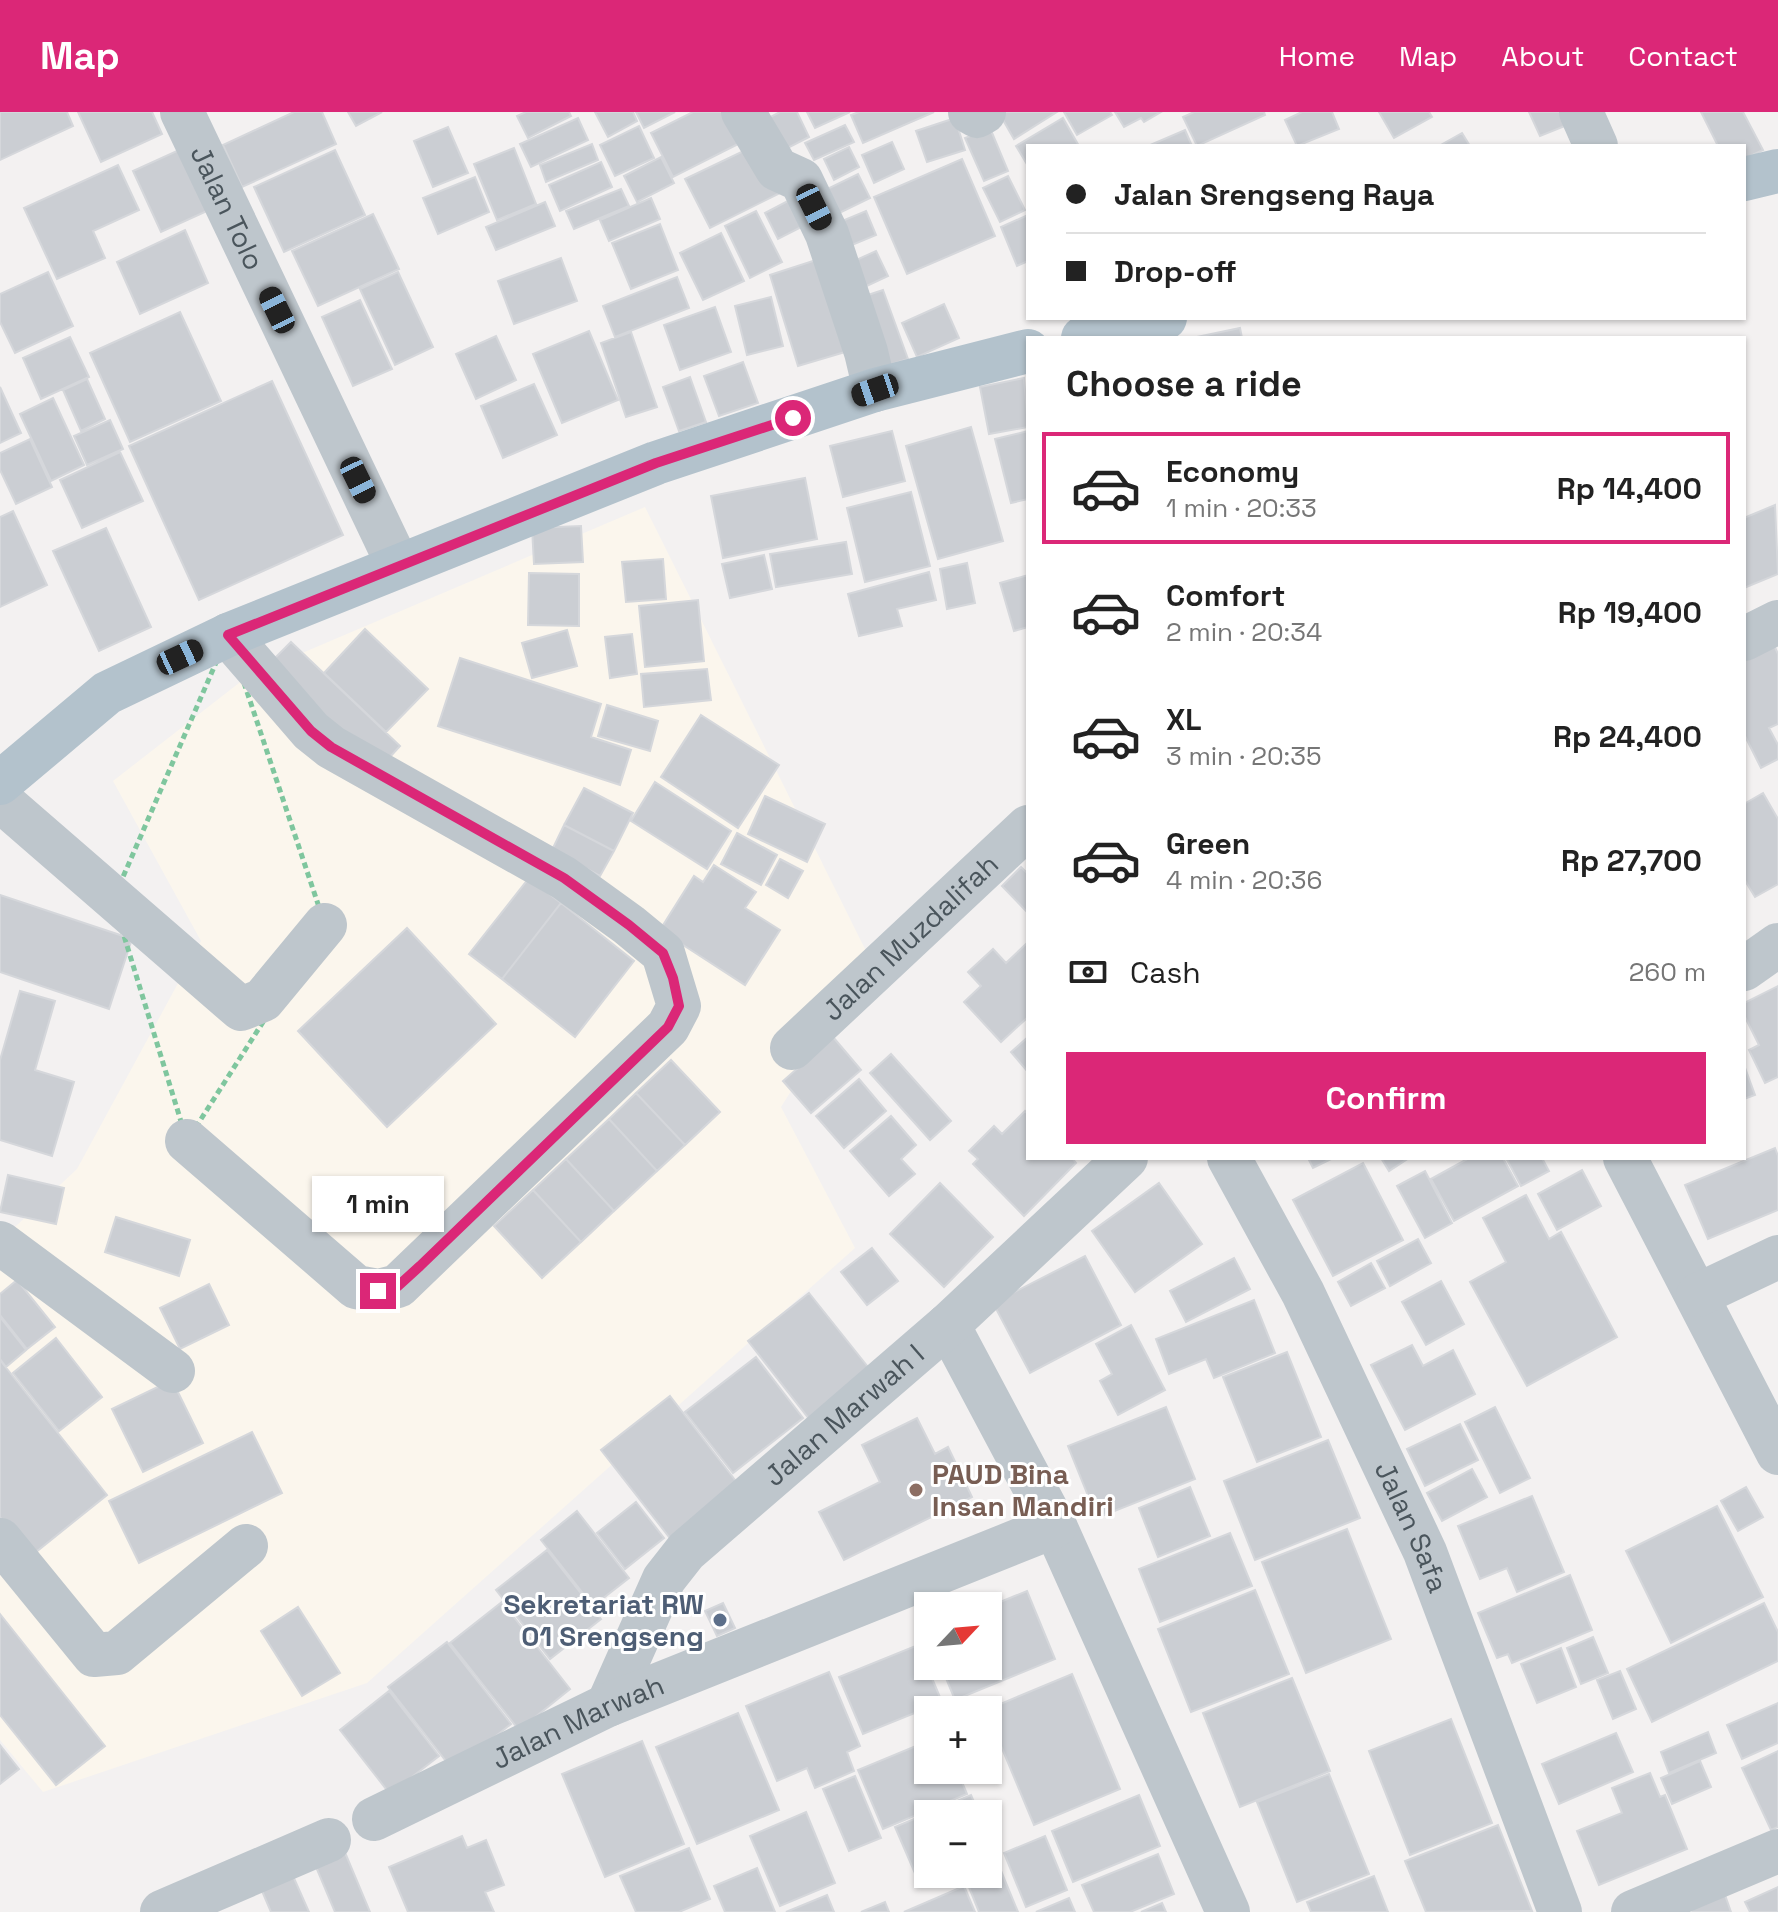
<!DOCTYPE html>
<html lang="en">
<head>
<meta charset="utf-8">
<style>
	body { margin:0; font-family:"Space Grotesk",sans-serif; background:#f6f6f6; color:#222; height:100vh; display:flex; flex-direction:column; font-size:30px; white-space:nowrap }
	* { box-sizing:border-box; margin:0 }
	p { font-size:26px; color:#767676 }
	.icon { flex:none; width:44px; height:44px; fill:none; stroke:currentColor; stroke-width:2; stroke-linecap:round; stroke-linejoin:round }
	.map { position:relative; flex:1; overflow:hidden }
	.drawer { position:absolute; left:1026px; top:224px; width:720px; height:824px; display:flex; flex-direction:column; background:#fff; border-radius:0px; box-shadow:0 2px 6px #0004 }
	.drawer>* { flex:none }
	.hud { position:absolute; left:1026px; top:32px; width:720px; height:176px; border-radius:0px; box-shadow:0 2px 6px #0004; display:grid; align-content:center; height:176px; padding:0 40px; background:#fff }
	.needle { width:52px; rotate:64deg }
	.fabs { position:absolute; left:914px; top:1480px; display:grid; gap:16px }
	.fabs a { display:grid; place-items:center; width:88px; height:88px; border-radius:0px; background:#fff; box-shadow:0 2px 6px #0004; font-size:40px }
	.end { position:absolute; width:36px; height:36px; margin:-18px; border:10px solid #db2777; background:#fff; box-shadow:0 0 0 4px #fff }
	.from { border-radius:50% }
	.bubble { position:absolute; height:56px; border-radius:0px; background:#fff; box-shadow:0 2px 6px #0004; font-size:26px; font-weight:700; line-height:56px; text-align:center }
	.car { position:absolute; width:24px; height:48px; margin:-24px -12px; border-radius:10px; box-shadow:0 0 6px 2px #0007; background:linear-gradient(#222 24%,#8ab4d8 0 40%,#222 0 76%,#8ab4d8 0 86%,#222 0) }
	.hud b { display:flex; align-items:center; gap:28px; height:76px; font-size:30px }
	.hud b+b { border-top:2px solid #e0e0e0 }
	.hud i { width:20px; height:20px; background:#222 }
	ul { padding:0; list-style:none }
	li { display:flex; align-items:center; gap:24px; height:112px; margin:0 16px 12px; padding:0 24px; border:4px solid transparent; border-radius:0px }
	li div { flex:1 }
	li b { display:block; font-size:30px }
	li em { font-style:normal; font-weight:700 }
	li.active { border-color:#db2777 }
	li>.icon { width:72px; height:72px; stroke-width:1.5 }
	h2 { padding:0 40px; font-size:36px; line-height:96px }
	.pay { display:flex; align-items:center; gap:20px; height:88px; padding:0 40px; font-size:30px }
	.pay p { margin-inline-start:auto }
	.action { display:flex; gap:16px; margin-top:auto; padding:16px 40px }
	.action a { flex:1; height:92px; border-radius:0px; background:#db2777; color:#fff; font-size:32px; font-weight:700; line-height:92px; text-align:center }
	header { display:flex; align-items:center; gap:48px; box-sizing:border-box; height:112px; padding:0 40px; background:#db2777; color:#fff }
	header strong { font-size:38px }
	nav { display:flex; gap:44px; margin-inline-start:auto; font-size:28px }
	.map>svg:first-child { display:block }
	.commercial { fill:#fbf6ed }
	.building { fill:#cbced3; stroke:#d5d7db; stroke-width:2 }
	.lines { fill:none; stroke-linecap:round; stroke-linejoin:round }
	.path { stroke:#7fc69e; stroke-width:5; stroke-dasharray:6 4; stroke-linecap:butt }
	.minor { stroke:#bec6cc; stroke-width:44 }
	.major { stroke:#b3c2cc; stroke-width:44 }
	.route { stroke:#db2777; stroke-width:10 }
	.education-dot { fill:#8d6e63; stroke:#fff; stroke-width:3 }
	.service-dot { fill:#5c6f8a; stroke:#fff; stroke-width:3 }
	.labels { text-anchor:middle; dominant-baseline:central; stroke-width:6; stroke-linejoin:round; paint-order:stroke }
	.street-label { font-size:28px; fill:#4a555c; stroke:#fff }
	.education-label { font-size:28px; font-weight:bold; fill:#785e54; stroke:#fff; text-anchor:start }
	.service-label { font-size:28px; font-weight:bold; fill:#4e5e75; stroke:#fff; text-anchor:end }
</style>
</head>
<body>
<header>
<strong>Map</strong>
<nav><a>Home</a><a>Map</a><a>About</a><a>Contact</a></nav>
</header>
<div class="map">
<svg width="1778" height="1800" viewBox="0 0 1778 1800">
	<rect width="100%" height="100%" fill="#f3f1f1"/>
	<path class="commercial" d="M645,395L872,851L781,995L855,1136L367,1571L43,1680L0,1628V1129L77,1057L201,829L113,669L248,564Z"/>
	<path class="building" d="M0,0H67L73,14L0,48Z
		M78,0H152L162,22L101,50Z
		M294,0H322L336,32L242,75L223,33Z
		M348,0H382L356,14Z
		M526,0H569L571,4L528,26L517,4Z
		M595,0H633L637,9L608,25Z
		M636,0H675L644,16Z
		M693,0H739L752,25L673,65L651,21Z
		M780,0H797L809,25L778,41L761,10Z
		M807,0H850L815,16Z
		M859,0H934L863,31L851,3Z
		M1057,0L1014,27L999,1L1002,0Z
		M1064,0H1110L1112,3L1077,23Z
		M1115,0H1161L1144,10L1141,6L1124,15Z
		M1194,0H1264L1265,3L1197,34L1183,5Z
		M1302,0H1332L1339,17L1297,34L1285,8Z
		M1379,0H1429L1432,5L1394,26Z
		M1529,0H1560L1565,14L1540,24Z
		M1701,0H1743L1763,38L1744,47V34H1718Z
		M578,6L588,28L531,55L520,32Z
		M955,6L965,38L927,50L916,19Z
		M1063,6L1079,34H1028V54L1016,34Z
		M845,13L854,30L814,48L805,31Z
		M639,14L654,46L615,64L600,33Z
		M448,15L468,61L433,75L414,29Z
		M990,16L1008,59L984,69L965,26Z
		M1185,18L1192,34H1148Z
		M1462,21L1470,34H1439Z
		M892,30L904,57L874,71L862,43Z
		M592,32L598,48L546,70L540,53Z
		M758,32L782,80L710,116L685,67Z
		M849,35L859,55L834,68L824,47Z
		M514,36L536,92L497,108L474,52Z
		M179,38L207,99L161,120L133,59Z
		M335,38L365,103L284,140L254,75Z
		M661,45L674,71L637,90L624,64Z
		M962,47L995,124L907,162L874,85Z
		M601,50L612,75L560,99L549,73Z
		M118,53L139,98L93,119L105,146L57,167L24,96Z
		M858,62L870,86L825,108L813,84Z
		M1008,64L1025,98L1000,110L983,76Z
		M475,65L489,100L438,122L423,86Z
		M621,77L629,94L574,117L566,99Z
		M801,82L815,108L778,127L765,101Z
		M651,86L660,107L609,129L600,108Z
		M545,90L555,114L496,138L486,115Z
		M756,99L782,150L750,166L725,114Z
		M866,99L876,123L840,138L830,114Z
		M373,102L399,157L318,194L292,139Z
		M1028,103V149L1017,154L1001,115Z
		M660,112L678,158L631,177L612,131Z
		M185,118L208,171L140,202L117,150Z
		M721,121L744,169L703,188L680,141Z
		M876,139L888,164L854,180L841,155Z
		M561,146L577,189L514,212L498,169Z
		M816,148L845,240L798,254L770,163Z
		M48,160L73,214L15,241L0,210V182Z
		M398,160L433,235L395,253L360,177Z
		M677,165L689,196L615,225L603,194Z
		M883,178L908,247L886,254L862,185Z
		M771,185L783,234L747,243L735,194Z
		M360,188L392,257L353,274L322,205Z
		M944,192L959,226L917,245L902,211Z
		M715,195L731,240L680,258L664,213Z
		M180,200L221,289L130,330L90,241Z
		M1240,216L1242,226H1192Z
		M589,219L618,288L562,311L533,242Z
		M631,220L657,295L626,305L601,231Z
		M496,224L516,268L476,287L456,242Z
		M70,225L89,265L41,287L23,246Z
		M743,250L758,291L719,304L704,264Z
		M690,265L706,310L679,319L663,275Z
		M1024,266L1028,315L989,322L980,275Z
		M87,267L105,307L81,319L63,278Z
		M272,269L343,423L199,488L129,334Z
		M534,272L557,323L503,346L481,294Z
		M0,275L21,321L0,331Z
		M53,286L84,353L51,369L20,302Z
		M110,308L123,337L87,353L74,324Z
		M971,315L1003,429L938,447L906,334Z
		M892,319L905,369L843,385L830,334Z
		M1028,319V387L1011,391L995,327Z
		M30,327L52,375L16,392L0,358V341Z
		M120,340L143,389L82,416L60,368Z
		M805,366L817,427L723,446L711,384Z
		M911,380L930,454L865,470L847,396Z
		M1775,393L1778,462L1744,476V406Z
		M13,399L47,473L0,495V405Z
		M581,414L583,450L534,452L532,416Z
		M106,416L151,515L99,539L53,439Z
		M846,430L852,462L776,475L770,442Z
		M764,443L772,477L730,486L722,452Z
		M663,447L666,487L626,490L622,450Z
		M967,451L975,491L947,497L940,457Z
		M929,460L936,488L897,497L902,514L859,524L848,482Z
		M529,461L579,462V514L528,513Z
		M1028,463V515L1014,519L1000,471Z
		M698,488L704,549L645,555L639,494Z
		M365,517L428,577L386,620L324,561Z
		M567,518L577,554L532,566L522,531Z
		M632,522L637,562L610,566L605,525Z
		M291,530L400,634L379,657L269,552Z
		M1774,533L1778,542V612L1769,616L1778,633V647L1761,656L1744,622V547Z
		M460,546L601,592L591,625L631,638L620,673L438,614Z
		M707,557L711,588L644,595L641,562Z
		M607,593L658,609L650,639L598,624Z
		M701,603L779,653L738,716L661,665Z
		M655,670L731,719L707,757L631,709Z
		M584,676L633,701L614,739L564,713Z
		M1763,681L1778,707V772L1755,785L1744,767V692Z
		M765,684L825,712L807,750L748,722Z
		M564,713L614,739L600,764L552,738Z
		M737,721L777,743L761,773L721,752Z
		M780,747L803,759L788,786L766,773Z
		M714,753L756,780L745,796L780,818L745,873L660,818L694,764L703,770Z
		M1021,755L1028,762V801L1002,774Z
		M529,766L561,791L502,867L469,842Z
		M0,783L132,827L109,897L0,860Z
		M561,791L634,849L575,925L502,867Z
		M407,816L496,912L387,1015L298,919Z
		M1028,830V905L1001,930L964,890L981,874L968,860L993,837L1006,851Z
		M1778,874V965L1765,971L1749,938L1759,933L1744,903V891Z
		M20,879L55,889L35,958L74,970L52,1044L0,1028V948Z
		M833,925L861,958L811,1001L783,969Z
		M1028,925V960L1011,940Z
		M891,942L951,1009L930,1028L870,961Z
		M671,948L720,1000L685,1033L636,981Z
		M1744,953L1755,983L1744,987Z
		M859,967L886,999L844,1036L816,1004Z
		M636,981L685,1033L657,1059L609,1007Z
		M1025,999L1028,1002V1046H1072L1076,1051L1024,1104L973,1052L978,1047L969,1039L994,1014L1002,1022Z
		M891,1004L916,1033L901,1047L915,1062L889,1084L850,1039Z
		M609,1007L657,1059L614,1099L566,1047Z
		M1775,1036L1778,1044V1098L1708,1127L1685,1073Z
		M1308,1046H1333L1313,1056Z
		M1381,1046H1409L1389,1059Z
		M1469,1046H1503L1518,1074L1454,1109L1431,1067Z
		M1506,1046H1542L1549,1059L1521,1074Z
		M566,1047L614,1099L581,1130L533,1078Z
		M1363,1051L1403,1128L1333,1164L1293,1088Z
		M1582,1058L1601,1094L1557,1118L1538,1082Z
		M1425,1059L1452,1111L1425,1126L1397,1074Z
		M8,1063L64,1076L56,1112L0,1100Z
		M940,1071L993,1125L944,1175L890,1122Z
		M1159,1071L1202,1132L1135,1180L1092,1119Z
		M533,1078L581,1130L542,1166L494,1114Z
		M1526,1083L1549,1127L1561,1120L1617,1225L1527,1274L1470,1170L1506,1150L1483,1106Z
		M116,1105L190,1128L179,1164L105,1140Z
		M1418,1127L1431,1151L1390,1174L1377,1149Z
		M872,1136L898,1169L867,1193L841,1160Z
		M1085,1144L1121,1213L1030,1261L993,1191Z
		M1234,1146L1250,1177L1186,1210L1170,1179Z
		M1371,1151L1385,1176L1351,1194L1338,1170Z
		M17,1168L55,1215L27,1237L0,1203V1182Z
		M1441,1169L1464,1212L1426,1233L1402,1190Z
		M209,1172L229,1213L180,1237L160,1196Z
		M809,1181L872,1260L810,1308L748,1229Z
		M1254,1188L1275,1241L1214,1266L1206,1247L1169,1262L1156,1227Z
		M0,1205L26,1238L6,1255L0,1247Z
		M1131,1213L1165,1278L1118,1303L1100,1269L1112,1262L1096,1232Z
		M56,1226L102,1285L59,1319L13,1261Z
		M1412,1233L1423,1254L1453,1238L1475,1282L1405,1318L1371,1253Z
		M1287,1240L1321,1325L1257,1350L1223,1265Z
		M756,1245L803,1306L733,1361L685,1300Z
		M0,1248L107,1383L31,1444L0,1405Z
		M172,1268L203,1331L143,1360L112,1297Z
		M670,1284L742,1377L673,1430L601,1338Z
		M1166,1295L1195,1367L1097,1406L1068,1334Z
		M1495,1295L1530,1366L1500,1381L1465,1310Z
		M917,1306L935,1342L948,1335L972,1385L844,1448L819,1400L880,1370L862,1333Z
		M1460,1312L1478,1348L1425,1374L1407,1337Z
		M252,1320L282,1381L139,1451L109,1389Z
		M1328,1328L1360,1406L1255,1448L1224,1369Z
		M1472,1357L1487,1385L1442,1409L1427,1381Z
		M1190,1375L1210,1424L1158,1445L1139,1396Z
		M1746,1375L1763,1405L1738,1419L1721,1389Z
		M1532,1384L1564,1460L1517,1480L1507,1456L1480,1467L1458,1414Z
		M636,1390L664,1426L625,1457L597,1421Z
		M1717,1394L1763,1485L1671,1531L1626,1439Z
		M577,1399L629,1466L593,1494L541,1428Z
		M1347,1417L1391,1527L1306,1561L1262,1450Z
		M1230,1421L1252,1474L1160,1510L1139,1457Z
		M547,1438L601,1507L550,1547L496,1478Z
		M1570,1463L1592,1518L1512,1551L1508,1542L1497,1546L1478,1501Z
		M1255,1478L1289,1562L1191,1600L1158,1517Z
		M1027,1479L1055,1547L955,1588L941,1554H988V1495Z
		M502,1490L570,1577L519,1618L450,1531Z
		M723,1491L735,1516L717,1524L705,1499Z
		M1764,1491L1778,1520V1549L1652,1610L1627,1557Z
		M298,1495L340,1561L302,1584L261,1519Z
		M0,1502L105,1634L56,1673L0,1603Z
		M1593,1525L1608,1561L1581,1572L1567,1536Z
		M447,1530L511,1612L453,1658L388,1575Z
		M918,1533L942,1590L863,1622L839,1565Z
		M1561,1536L1576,1575L1537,1591L1521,1552Z
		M1620,1559L1636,1597L1613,1607L1597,1568Z
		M829,1560L860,1634L847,1640L854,1659L815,1676L807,1656L777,1669L746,1594Z
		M1072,1562L1120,1677L1034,1713L986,1598Z
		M1292,1566L1330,1659L1240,1695L1203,1601Z
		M389,1579L439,1644L390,1682L340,1618Z
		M1778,1591V1631L1742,1647L1727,1613Z
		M738,1601L779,1698L697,1732L656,1635Z
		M1451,1607L1492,1711L1410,1743L1369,1639Z
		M1708,1620L1716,1641L1669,1661L1661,1640Z
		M1616,1621L1633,1660L1559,1692L1542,1652Z
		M642,1629L684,1732L605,1765L562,1662Z
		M928,1629V1658H957L967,1682L883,1717L858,1658Z
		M0,1633L19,1657L0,1672Z
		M1778,1639V1715L1771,1718L1742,1656Z
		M1700,1649L1711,1675L1672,1692L1661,1666Z
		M1650,1661L1660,1685L1665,1683L1687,1737L1599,1773L1577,1719L1622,1701L1612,1676Z
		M1329,1662L1369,1762L1297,1790L1257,1690Z
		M855,1664L881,1726L849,1739L823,1677Z
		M971,1683L979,1702H928V1762H947L920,1773L895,1715Z
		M1139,1683L1160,1734L1073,1770L1052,1719Z
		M806,1700L835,1771L780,1794L750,1724Z
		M1498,1713L1532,1799L1426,1800L1405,1749Z
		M462,1724L467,1736L486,1728L504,1773L485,1780L494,1800H408L389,1755Z
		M1045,1724L1067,1778L1026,1795L1004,1741Z
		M988,1725L995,1742L988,1745Z
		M341,1731L370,1800H335L311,1743Z
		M689,1736L710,1787L679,1800H636L620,1764Z
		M1158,1742L1174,1782L1130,1800H1094L1082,1773Z
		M999,1754L1018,1800H979L966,1768L988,1762V1758Z
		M757,1756L775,1800H725L714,1774Z
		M293,1764L309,1800H271L262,1779Z
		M1374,1764L1388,1800H1311L1307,1790Z
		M964,1774L975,1800H904Z
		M1778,1775V1800H1750L1745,1790Z
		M827,1783L834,1800H786Z
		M1725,1783L1731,1800H1693L1691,1797Z
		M1069,1786L1075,1800H1036Z
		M885,1790L889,1800H861Z
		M1162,1791L1166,1800H1141Z"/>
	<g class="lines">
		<path class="path" d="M228,523L325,813L187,1029L113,788Z"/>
		<g class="minor">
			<path id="s1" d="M182,0L398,453"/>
			<path d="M743,0L777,57L801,68L827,122L866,240L875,278"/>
			<path d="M970,0L977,4L984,0"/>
			<path d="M1581,0L1596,34"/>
			<path d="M1744,527L1778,510"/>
			<path d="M0,688L241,897L263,888L325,813"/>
			<path d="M1744,857L1778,833"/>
			<path id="s2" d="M792,936L1028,715"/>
			<path d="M187,1029L356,1175L378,1179L398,1174L668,915L679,894L663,841L629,813L564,766L331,635L311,619L228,523"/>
			<path id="s3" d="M1229,1046L1303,1181L1425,1440L1560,1800"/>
			<path d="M1625,1046L1778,1341"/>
			<path d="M0,1131L173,1259"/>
			<path d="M1698,1183L1778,1145"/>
			<path d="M948,1213L1055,1414L1228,1800"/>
			<path d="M0,1428L94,1543L117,1541L246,1434"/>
			<path id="s4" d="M608,1593L664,1467L686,1439L948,1213L1126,1046"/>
			<path id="s5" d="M374,1707L608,1593L1055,1414"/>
			<path d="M162,1800L329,1728"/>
			<path d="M1633,1800L1778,1739"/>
		</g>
		<path class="major" d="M1744,67L1778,59
			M1083,226L1165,206
			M0,671L107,581L228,523L656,351L875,278L1028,239"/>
	</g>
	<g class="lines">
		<path class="route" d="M378,1179L398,1174L420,1154L668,915L679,894L673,866L663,841L629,813L564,766L331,635L311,619L228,523L656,351L793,306"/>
	</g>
	<circle class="education-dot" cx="916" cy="1378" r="8"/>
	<circle class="service-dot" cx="720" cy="1508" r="8"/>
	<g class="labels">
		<g class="street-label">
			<text stroke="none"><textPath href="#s1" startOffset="106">Jalan Tolo</textPath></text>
			<text stroke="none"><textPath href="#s2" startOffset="162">Jalan Muzdalifah</textPath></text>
			<text stroke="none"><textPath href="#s4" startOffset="382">Jalan Marwah I</textPath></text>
			<text stroke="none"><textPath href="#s3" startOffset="412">Jalan Safa</textPath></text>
			<text stroke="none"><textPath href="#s5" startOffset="226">Jalan Marwah</textPath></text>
		</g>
		<g class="education-label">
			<text x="932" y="1362">PAUD Bina<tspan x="932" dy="32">Insan Mandiri</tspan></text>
		</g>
		<g class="service-label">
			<text x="704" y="1492">Sekretariat RW<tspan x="704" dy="32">01 Srengseng</tspan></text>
		</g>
	</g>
</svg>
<div class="fabs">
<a><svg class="needle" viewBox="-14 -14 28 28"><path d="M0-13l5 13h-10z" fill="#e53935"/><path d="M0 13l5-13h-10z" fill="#767676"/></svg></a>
<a>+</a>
<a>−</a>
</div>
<i class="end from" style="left:793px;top:306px"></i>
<i class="end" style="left:378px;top:1179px"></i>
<div class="bubble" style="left:312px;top:1064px;width:132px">1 min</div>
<i class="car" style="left:814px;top:95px;rotate:154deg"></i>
<i class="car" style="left:277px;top:198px;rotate:334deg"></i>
<i class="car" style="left:875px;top:278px;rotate:251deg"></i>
<i class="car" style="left:358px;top:368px;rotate:154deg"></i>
<i class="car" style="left:180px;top:545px;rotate:65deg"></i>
<div class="hud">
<b><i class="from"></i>Jalan Srengseng Raya</b>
<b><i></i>Drop-off</b>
</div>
<section class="drawer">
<h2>Choose a ride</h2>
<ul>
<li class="active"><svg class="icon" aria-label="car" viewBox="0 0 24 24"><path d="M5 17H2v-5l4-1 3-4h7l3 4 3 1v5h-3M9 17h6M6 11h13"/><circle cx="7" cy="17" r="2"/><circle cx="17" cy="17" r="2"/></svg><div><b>Economy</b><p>1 min · 20:33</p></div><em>Rp 14,400</em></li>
<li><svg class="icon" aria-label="car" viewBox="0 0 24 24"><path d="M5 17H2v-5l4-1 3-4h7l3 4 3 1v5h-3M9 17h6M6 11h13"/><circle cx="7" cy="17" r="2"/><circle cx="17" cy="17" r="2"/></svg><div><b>Comfort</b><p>2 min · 20:34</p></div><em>Rp 19,400</em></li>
<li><svg class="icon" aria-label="car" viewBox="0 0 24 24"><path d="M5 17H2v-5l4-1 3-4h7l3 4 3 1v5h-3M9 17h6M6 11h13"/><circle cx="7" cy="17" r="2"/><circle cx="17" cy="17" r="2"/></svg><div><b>XL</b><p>3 min · 20:35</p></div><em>Rp 24,400</em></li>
<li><svg class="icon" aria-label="car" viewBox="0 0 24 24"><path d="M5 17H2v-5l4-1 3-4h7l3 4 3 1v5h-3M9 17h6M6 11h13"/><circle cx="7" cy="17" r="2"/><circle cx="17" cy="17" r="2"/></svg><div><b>Green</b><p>4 min · 20:36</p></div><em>Rp 27,700</em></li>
</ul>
<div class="pay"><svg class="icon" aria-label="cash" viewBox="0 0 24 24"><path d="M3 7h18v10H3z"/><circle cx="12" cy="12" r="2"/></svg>Cash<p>260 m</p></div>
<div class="action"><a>Confirm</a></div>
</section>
</div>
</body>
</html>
